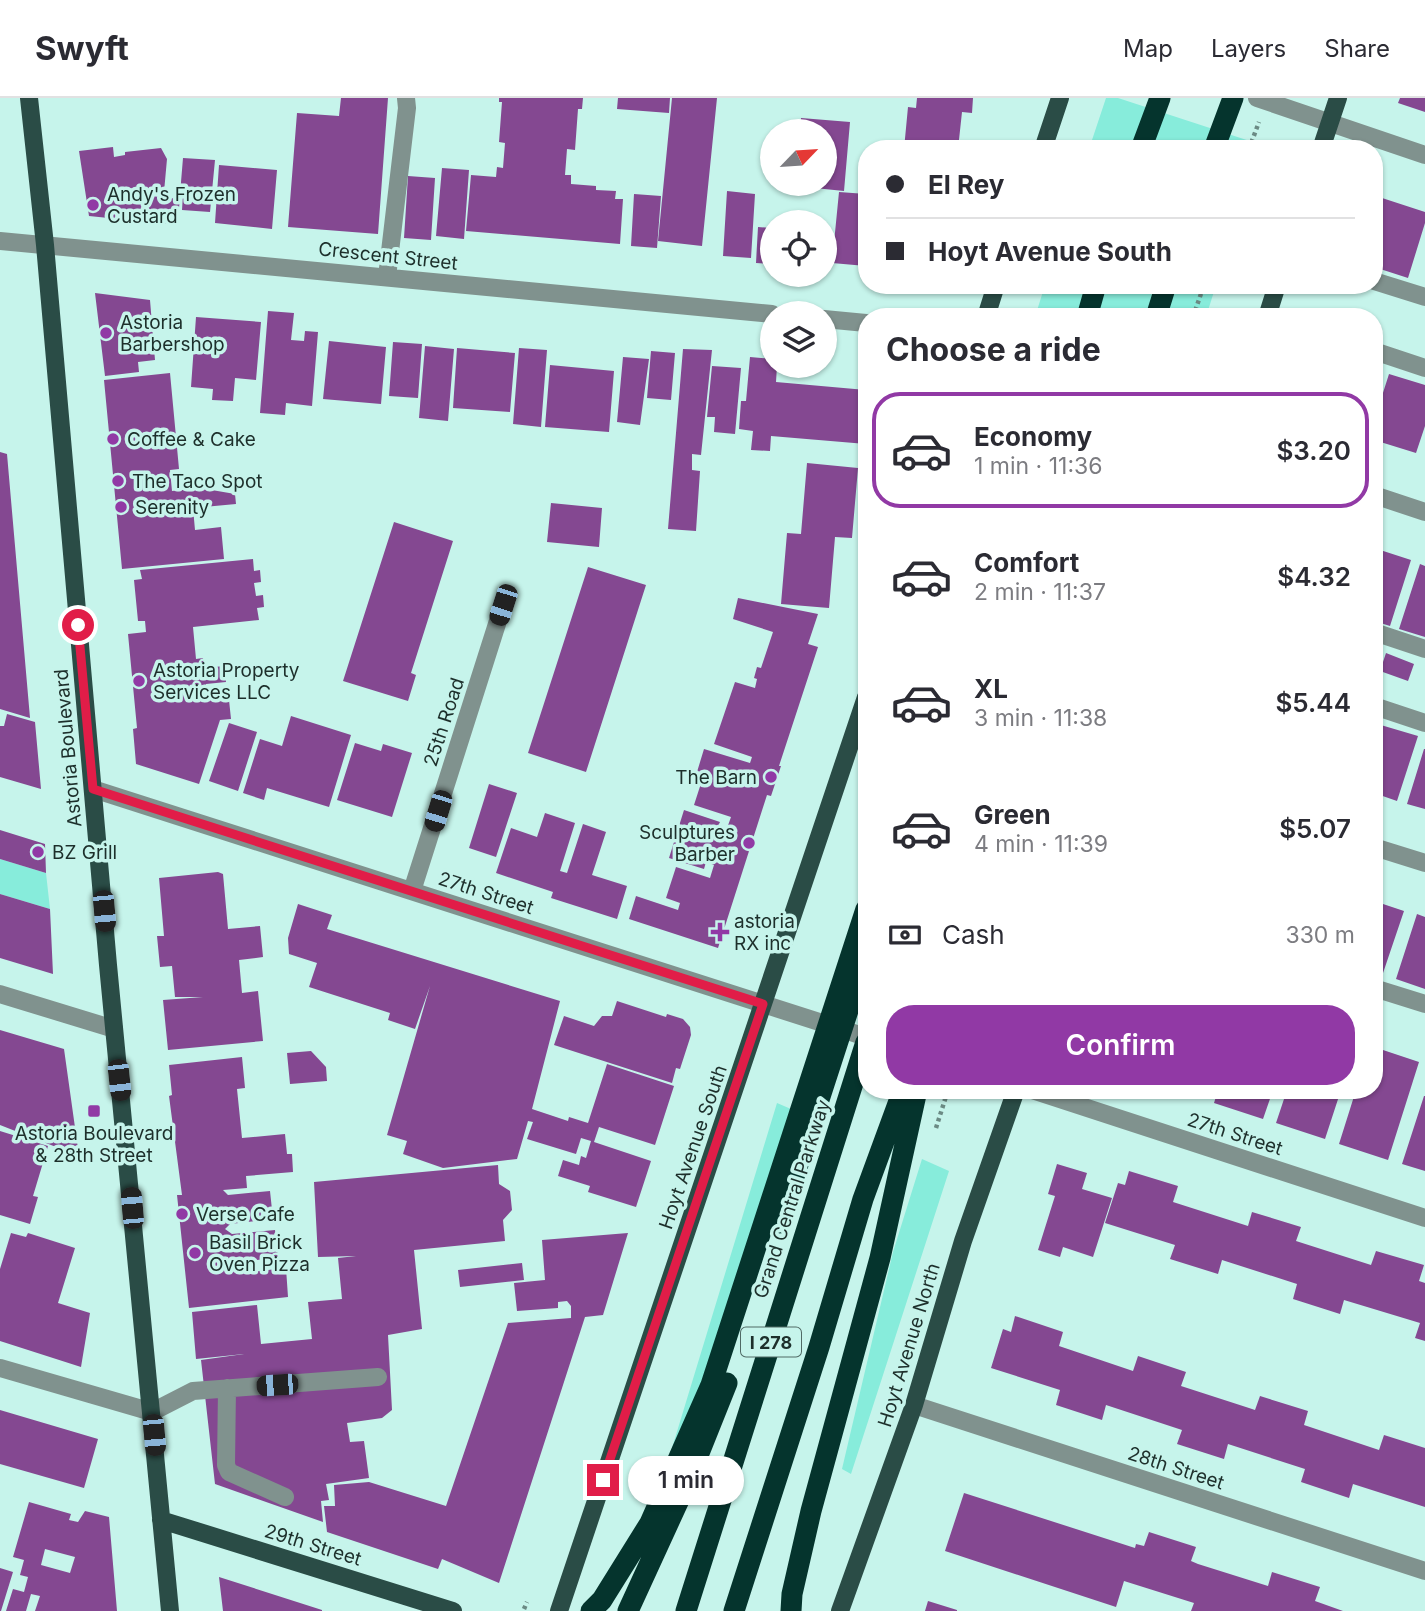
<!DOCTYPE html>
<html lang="en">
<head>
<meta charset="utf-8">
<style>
	body { margin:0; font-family:Inter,sans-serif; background:#f7f7f7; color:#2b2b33; height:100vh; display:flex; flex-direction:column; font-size:26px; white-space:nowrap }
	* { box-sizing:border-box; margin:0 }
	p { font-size:23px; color:#7c7c81 }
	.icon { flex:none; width:38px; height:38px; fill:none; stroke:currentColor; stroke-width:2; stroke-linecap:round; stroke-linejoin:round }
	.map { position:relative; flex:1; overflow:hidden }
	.side { position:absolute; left:858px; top:210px; width:525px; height:791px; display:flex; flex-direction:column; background:#fff; border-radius:28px; box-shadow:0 2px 5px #0004 }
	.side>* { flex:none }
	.top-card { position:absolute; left:858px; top:42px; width:525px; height:154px; border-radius:28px; box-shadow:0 2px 5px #0004; display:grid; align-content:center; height:154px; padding:0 28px; background:#fff }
	.needle { width:46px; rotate:65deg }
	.buttons { position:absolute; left:760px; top:21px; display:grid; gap:14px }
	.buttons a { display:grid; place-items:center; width:77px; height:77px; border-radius:50%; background:#fff; box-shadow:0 2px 5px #0004; font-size:35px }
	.end { position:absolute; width:32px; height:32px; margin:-16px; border:9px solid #e11d48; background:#fff; box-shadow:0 0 0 4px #fff }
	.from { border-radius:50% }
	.bubble { position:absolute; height:49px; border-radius:24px; background:#fff; box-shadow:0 2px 5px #0004; font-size:23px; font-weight:600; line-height:49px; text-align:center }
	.car { position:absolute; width:21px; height:42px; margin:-21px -10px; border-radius:9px; box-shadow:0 0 5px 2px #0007; background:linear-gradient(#222 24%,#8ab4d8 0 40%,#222 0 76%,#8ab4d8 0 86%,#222 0) }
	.top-card b { display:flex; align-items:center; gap:24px; height:66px; font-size:26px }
	.top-card b+b { border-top:2px solid #e1e1e2 }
	.top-card i { width:18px; height:18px; background:#2b2b33 }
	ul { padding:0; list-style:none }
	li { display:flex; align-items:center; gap:21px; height:116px; margin:0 14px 10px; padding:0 14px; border:4px solid transparent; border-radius:28px }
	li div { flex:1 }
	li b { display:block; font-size:26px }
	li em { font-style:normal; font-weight:600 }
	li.on { border-color:#9139a5 }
	li>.icon { width:63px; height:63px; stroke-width:1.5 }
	h2 { padding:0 28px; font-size:32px; line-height:84px }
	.pay { display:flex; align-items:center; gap:18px; height:77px; padding:0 28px; font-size:26px }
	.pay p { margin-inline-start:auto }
	.button { display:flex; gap:14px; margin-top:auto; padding:14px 28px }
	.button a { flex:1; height:80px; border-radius:28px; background:#9139a5; color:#fff; font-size:28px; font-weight:600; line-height:80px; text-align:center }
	header { display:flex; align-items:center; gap:42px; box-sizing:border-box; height:98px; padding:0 35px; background:#fff; border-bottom:2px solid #e1e1e2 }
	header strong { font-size:33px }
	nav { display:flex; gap:38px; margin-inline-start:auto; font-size:24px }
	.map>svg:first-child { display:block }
	.green { fill:#87ecdb }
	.building { fill:#844891; fill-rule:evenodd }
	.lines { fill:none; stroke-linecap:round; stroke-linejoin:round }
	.path { stroke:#6b8a84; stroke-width:4.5; stroke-dasharray:3.5 3.5; stroke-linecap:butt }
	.minor { stroke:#80928e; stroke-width:18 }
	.major { stroke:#2a4c46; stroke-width:18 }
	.highway { stroke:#05342d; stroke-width:21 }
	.route { stroke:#e11d48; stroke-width:9 }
	.poi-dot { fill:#9139a5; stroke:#c6f4eb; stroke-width:2.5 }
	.labels { text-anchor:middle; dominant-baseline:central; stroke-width:7; stroke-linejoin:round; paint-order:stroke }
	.shield { fill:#c6f4eb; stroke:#506a65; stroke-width:2 }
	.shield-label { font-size:18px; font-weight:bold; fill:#1d2f2b }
	.poi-label { font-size:19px; fill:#1d2f2b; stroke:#c6f4eb; text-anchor:start }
	.street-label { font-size:19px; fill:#1d2f2b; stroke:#c6f4eb }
</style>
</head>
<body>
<header>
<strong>Swyft</strong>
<nav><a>Map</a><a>Layers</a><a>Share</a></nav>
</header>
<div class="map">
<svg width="1425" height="1513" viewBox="0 0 1425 1513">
	<rect width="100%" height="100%" fill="#c6f4eb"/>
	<path class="green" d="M1106,0H1118L1262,47L1261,51H1089Z
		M1045,187H1216L1206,219H1035Z
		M0,761L46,775L50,811L0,796Z
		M777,1005L791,1011L713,1266L665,1373Z
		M922,1061L949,1073L851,1376L842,1371L893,1154Z"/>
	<path class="building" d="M341,0H388L378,136L288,129L297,15L339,18Z
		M499,0H583L582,11H578L575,52L567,51L565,77H571V86L596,88V92L616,93L615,101H623L620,146L466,133L471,77L496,79L497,69L503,70L505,45L499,44L502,4H499Z
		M618,0H670L669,15L617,11Z
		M672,0H717L702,148L658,143Z
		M917,0H973L972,15L962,14L958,51H904L908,9L916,10Z
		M1400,0H1425V14L1398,5Z
		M801,20L850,24L844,93L795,88V86H824V33H800Z
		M113,49L114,59L125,57V54L161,50L167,61L164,94L120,89V95L180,101L177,127L89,118L79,53Z
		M183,60L215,62L210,114L182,112L183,96H180Z
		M219,67L277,72L272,131L215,125Z
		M442,70L469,72L464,141L436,138Z
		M408,78L435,80L431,142L404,140Z
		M727,93L755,96L751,160L723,158Z
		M839,94L866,96V168L832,165Z
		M634,96L661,98L657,150L631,148Z
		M1379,99L1425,114V125L1408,180L1374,169V116Z
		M758,129L772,130V166L756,165Z
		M95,195L150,202L155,262L138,264L139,274L105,278Z
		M268,213L294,215L291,242L304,243L305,233L318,234L312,308L286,305L285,317L260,315Z
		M196,219L261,224L256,282L235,280L233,303L212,302L213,291L191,289Z
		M329,243L386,249L381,306L323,301Z
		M393,244L422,246L418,300L389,298Z
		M425,248L454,251L448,323L419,320Z
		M457,250L515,255L510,314L453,310Z
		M519,250L547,252L541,329L513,326Z
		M683,251L712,252L701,357L692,356V372L700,373L696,433L668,431Z
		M651,253L675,255L671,302L647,300Z
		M623,259L649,261L640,327L617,324Z
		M750,259L772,261V268H777L776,284L866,292V346L771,338L770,353L751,352L753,333L739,331L741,303H746Z
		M550,267L614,273L609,334L545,329Z
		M712,268L741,270L735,336L714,334L715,319H707Z
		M170,275L179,371L170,372L172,393L200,390L235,396L236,406L193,410L195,432L221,429L224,461L122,471L104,282Z
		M1389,276L1425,287V328L1416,355L1374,342V323Z
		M0,354L7,356L30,620L0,611Z
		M807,365L858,370L852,440L835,439L829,510L781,506L787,435L801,436Z
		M551,405L602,410L599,449L547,444Z
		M394,424L453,443L411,575L416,577L408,603L343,583Z
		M1374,450L1411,462L1390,528L1374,523Z
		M253,461L254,473L260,472L261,484L254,485L256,498L263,497L264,509L257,510L259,522L193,529L196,561L203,560L204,570L224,568L226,584L206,586V588L164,592L165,602L181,601V595L231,590L232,602H229L231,621L220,622L199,686L136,666L133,631L137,630L128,536L146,534L145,523H138L134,482L142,481L140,472Z
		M1420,466L1425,468V539L1399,531Z
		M588,469L646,487L586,674L528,655Z
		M738,500L818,516L808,546L818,549L779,668H781L771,698L767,697L718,850L629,821L636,798L678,812L680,805L666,800L676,769L710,780L714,767L706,764L704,771L669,760L684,712L720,724L717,730L726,733L731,719L694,707L704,676L697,674L704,651L750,665L752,659L714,646L735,584L755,590L757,581L754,580L757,569L761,570L773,534L733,521Z
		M1386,555L1414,566L1408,583L1380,573Z
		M7,616L35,624L41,691L0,679V628H4Z
		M291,618L351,637L329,709L267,690L264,702L243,695L260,641L282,648Z
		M229,625L257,634L238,693L209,683Z
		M1374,625L1418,638L1397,703L1374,695Z
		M355,645L381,653L383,646L412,655L392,719L337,702Z
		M1424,651H1425V711L1407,706Z
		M489,686L517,695L496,759L469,750Z
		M545,715L575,725L560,773L567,775L583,726L606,734L592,777L627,788L617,821L551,800L553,794L496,775L511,730L537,739Z
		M0,732L45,746L46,775L0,761Z
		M218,774L223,776L228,831L260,828L263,859L239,862L242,895L258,893L263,943L168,952L163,902L203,899H175L172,868L160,869L157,838H164L159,780Z
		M0,796L50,811L53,876L0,860Z
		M1374,803L1404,813L1382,878L1374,875Z
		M298,806L332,817L327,831L560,903L532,1011L568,1023L569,1019L588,1025L607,966L674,988L655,1047L599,1029L594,1044L651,1063L636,1109L588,1094L590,1088L558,1078L563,1062L579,1067L581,1058L586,1060L591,1043L581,1040L576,1056L527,1041L533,1024L528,1023L517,1061L443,1070L403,1056L407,1043L387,1037L430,888L415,931L388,922L390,915L309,889L317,865L289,856L288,840Z
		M1417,816L1425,819V891L1396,881Z
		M617,903L666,919L667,916L683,921L690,929L691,937L680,971L676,970L672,985L554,947L564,918L594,928L602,918H612Z
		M0,932L64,951L79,1058L0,1027Z
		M1374,949L1419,964L1388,1062L1339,1046L1356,992H1374Z
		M311,953L326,969L327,983L290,986L287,955Z
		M242,959L245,990L237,991L242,1040L285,1036L287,1056H292L293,1074L246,1078L247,1090L223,1092L228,1097L270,1093L273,1121L230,1126L225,1131L232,1136L275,1132L278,1160L234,1164L231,1170L240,1175L286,1170L288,1199L189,1210L177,1097H182L169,998L172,997L169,967Z
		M1174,992H1203L1200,1001Z
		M1218,992H1273L1263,1021L1214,1005Z
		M1287,992H1341L1325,1041L1276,1025Z
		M1424,998H1425V1073L1402,1066Z
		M0,1033L48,1048L33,1098L38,1099L30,1126L0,1117Z
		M1057,1066L1087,1075L1082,1091L1112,1100L1093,1159L1063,1149L1060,1159L1038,1152L1055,1098L1048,1096Z
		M498,1067L499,1086L510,1093L512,1112L503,1122L505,1143L414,1152L422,1231L388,1237L392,1312L382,1320L347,1325L350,1344L364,1343L369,1380L326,1386L329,1402L321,1403L323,1424L215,1386L201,1262L244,1256L196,1261L192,1214L257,1207L261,1246L312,1241L308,1204L342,1201L338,1160L356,1158L318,1159L314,1084Z
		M1129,1073L1178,1088L1173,1104L1248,1128L1252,1114L1301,1129L1296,1143L1371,1167L1376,1153L1424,1167L1419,1183L1425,1185V1243L1415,1240L1420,1225L1344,1202L1340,1216L1293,1201L1297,1186L1222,1162L1218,1176L1170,1161L1175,1147L1105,1125L1118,1085L1125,1087Z
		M11,1135L26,1139L28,1135L75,1150L58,1205L90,1215L81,1269L0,1243V1171Z
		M628,1135L603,1217L585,1219L499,1485L442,1461L438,1471L327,1434L324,1408H335L334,1387L369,1384L446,1408L508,1225L571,1220V1208L567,1203L558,1204V1210L517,1213L514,1185L545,1182L542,1142Z
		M522,1165L524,1182L460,1189L458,1172Z
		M1015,1218L1063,1234L1059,1248L1133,1273L1138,1258L1186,1274L1181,1288L1249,1310L1255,1312L1260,1298L1308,1313L1304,1327L1379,1352L1384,1337L1425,1350V1409L1353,1386L1349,1400L1301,1384L1305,1371L1228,1346L1224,1361L1177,1346L1182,1332L1106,1307L1102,1322L1056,1307L1060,1292L991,1270L1003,1231L1011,1234Z
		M0,1312L98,1341L84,1390L0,1366Z
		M964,1395L1135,1450L1136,1446L1144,1448L1149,1434L1196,1449L1191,1463L1198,1466L1268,1488L1272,1474L1320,1489L1315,1503L1343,1513H1191L1194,1505L1124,1483L1116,1509L945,1453Z
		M29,1404L71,1416L69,1422L78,1424L85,1413L109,1419L117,1513H35L40,1498L31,1496L26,1513H6L13,1491L24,1494L28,1479L20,1477L24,1462L13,1459ZM45,1451L75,1459L70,1475L41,1467Z
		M0,1470L13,1474L1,1513H0Z
		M219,1479L322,1512V1513H223Z
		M928,1503L957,1512V1513H925Z"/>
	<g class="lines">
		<path class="path" d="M1249,51L1259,24
			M1193,219L1204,187
			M936,1030L948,992
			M524,1511L527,1504"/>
		<path class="minor" d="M1257,0L1425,57
			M0,143L772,216
			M387,179L407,10L406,0
			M1374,183L1425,199
			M824,221L866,225
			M1374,253L1425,270
			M1374,397L1425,414
			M1374,534L1425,551
			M1374,608L1425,625
			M93,691L866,939
			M1374,749L1425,765
			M412,793L503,507
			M1374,890L1425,906
			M0,896L114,931
			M1032,992L1425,1120
			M0,1270L152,1314L193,1293L378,1279
			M227,1290L226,1367L229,1374L285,1399
			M914,1307L1425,1473"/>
		<path class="major" d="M29,0L45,147L108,867L170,1513
			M1043,51L1060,0
			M1321,51L1338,0
			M986,219L996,187
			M1267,219L1277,187
			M161,1422L453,1513
			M559,1513L866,599
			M840,1513L914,1307L963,1143L1016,992"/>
		<path class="highway" d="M1141,51L1160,0
			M1214,51L1233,0
			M1087,219L1096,187
			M1156,219L1166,187
			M779,1125L866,857
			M591,1513L602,1502L650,1425L711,1287L866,811
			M628,1513L689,1380L727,1285
			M686,1513L866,944
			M734,1513L819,1249L863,1101L903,992
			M791,1513L792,1496L811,1413L880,1160L917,992"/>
	</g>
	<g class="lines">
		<path class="route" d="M78,527L93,691L763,906L603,1382"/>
	</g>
	<g class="poi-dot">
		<circle cx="93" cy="107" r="7"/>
		<circle cx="106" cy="235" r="7"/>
		<circle cx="113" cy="341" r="7"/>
		<circle cx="118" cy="383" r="7"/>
		<circle cx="121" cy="409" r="7"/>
		<circle cx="139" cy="583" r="7"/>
		<circle cx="771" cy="679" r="7"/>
		<circle cx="749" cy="745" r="7"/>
		<circle cx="38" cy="754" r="7"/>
		<path d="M716.5 823.5h7v7h7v7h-7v7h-7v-7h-7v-7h7z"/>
		<rect x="87" y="1006" width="14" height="14" rx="3.5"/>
		<circle cx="182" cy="1116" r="7"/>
		<circle cx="195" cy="1155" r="7"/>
	</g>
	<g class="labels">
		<rect class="shield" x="741" y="1229.5" width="60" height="29" rx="5"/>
		<g class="shield-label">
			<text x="771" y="1244">I 278</text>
		</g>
		<g class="poi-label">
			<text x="107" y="96">Andy's Frozen<tspan x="107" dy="22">Custard</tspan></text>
			<text x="120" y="224">Astoria<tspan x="120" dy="22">Barbershop</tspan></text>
			<text x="127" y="341">Coffee &amp; Cake</text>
			<text x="132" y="383">The Taco Spot</text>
			<text x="135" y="409">Serenity</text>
			<text x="153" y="572">Astoria Property<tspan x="153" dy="22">Services LLC</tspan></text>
			<text x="757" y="679" text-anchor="end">The Barn</text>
			<text x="735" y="734" text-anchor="end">Sculptures<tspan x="735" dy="22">Barber</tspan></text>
			<text x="52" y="754">BZ Grill</text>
			<text x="734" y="823">astoria<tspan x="734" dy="22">RX inc</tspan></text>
			<text x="94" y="1035" text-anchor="middle">Astoria Boulevard<tspan x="94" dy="22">&amp; 28th Street</tspan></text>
			<text x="196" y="1116">Verse Cafe</text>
			<text x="209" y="1144">Basil Brick<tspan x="209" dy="22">Oven Pizza</tspan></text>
		</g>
		<g class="street-label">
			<text transform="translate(388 158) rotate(6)">Crescent Street</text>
			<text transform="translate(444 624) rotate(-72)">25th Road</text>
			<text transform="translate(68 650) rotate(-95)">Astoria Boulevard</text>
			<text transform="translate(486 795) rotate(18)">27th Street</text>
			<text transform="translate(1235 1036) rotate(18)">27th Street</text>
			<text transform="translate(693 1049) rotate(-71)">Hoyt Avenue South</text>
			<text transform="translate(792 1101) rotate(-72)">Grand Central Parkway</text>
			<text transform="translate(909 1247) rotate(-73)">Hoyt Avenue North</text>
			<text transform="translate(1176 1370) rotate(18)">28th Street</text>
			<text transform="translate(313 1447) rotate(17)">29th Street</text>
		</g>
	</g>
</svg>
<div class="buttons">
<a><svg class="needle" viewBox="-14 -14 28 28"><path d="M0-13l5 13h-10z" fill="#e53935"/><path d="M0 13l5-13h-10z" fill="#7c7c81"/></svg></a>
<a><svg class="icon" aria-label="locate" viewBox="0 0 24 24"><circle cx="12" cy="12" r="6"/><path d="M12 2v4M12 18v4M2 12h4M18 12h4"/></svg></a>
<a><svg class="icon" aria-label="layers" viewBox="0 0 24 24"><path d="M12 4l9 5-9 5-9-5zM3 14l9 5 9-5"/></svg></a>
</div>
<i class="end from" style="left:78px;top:527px"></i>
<i class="end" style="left:603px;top:1382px"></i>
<div class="bubble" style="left:628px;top:1358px;width:116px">1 min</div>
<i class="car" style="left:503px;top:507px;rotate:198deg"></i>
<i class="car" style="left:438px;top:713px;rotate:197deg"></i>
<i class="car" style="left:104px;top:813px;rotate:175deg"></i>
<i class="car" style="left:119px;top:982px;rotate:174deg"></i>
<i class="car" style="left:132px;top:1110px;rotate:355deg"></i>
<i class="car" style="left:277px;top:1287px;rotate:266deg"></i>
<i class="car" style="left:154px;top:1337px;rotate:175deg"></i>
<div class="top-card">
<b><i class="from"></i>El Rey</b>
<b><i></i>Hoyt Avenue South</b>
</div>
<section class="side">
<h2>Choose a ride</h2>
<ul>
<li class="on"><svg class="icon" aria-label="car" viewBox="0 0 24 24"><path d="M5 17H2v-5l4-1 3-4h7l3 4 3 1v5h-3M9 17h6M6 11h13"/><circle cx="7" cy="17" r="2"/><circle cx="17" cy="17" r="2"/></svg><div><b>Economy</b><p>1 min · 11:36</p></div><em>$3.20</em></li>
<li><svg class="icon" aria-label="car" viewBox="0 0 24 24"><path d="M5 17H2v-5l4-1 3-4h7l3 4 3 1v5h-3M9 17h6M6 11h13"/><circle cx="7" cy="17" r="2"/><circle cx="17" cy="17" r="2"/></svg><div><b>Comfort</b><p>2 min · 11:37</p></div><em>$4.32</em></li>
<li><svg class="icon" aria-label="car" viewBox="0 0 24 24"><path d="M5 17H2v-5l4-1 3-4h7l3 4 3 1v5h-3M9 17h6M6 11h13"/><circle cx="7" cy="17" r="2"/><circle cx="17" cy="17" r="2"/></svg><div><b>XL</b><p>3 min · 11:38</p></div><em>$5.44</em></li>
<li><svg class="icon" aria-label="car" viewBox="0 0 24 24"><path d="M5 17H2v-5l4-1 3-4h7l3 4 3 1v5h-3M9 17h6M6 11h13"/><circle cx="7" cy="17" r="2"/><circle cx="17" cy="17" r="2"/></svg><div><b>Green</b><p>4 min · 11:39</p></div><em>$5.07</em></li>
</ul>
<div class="pay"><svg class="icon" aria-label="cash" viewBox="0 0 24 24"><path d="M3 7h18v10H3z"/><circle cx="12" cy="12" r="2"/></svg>Cash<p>330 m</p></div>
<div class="button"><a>Confirm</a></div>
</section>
</div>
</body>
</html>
